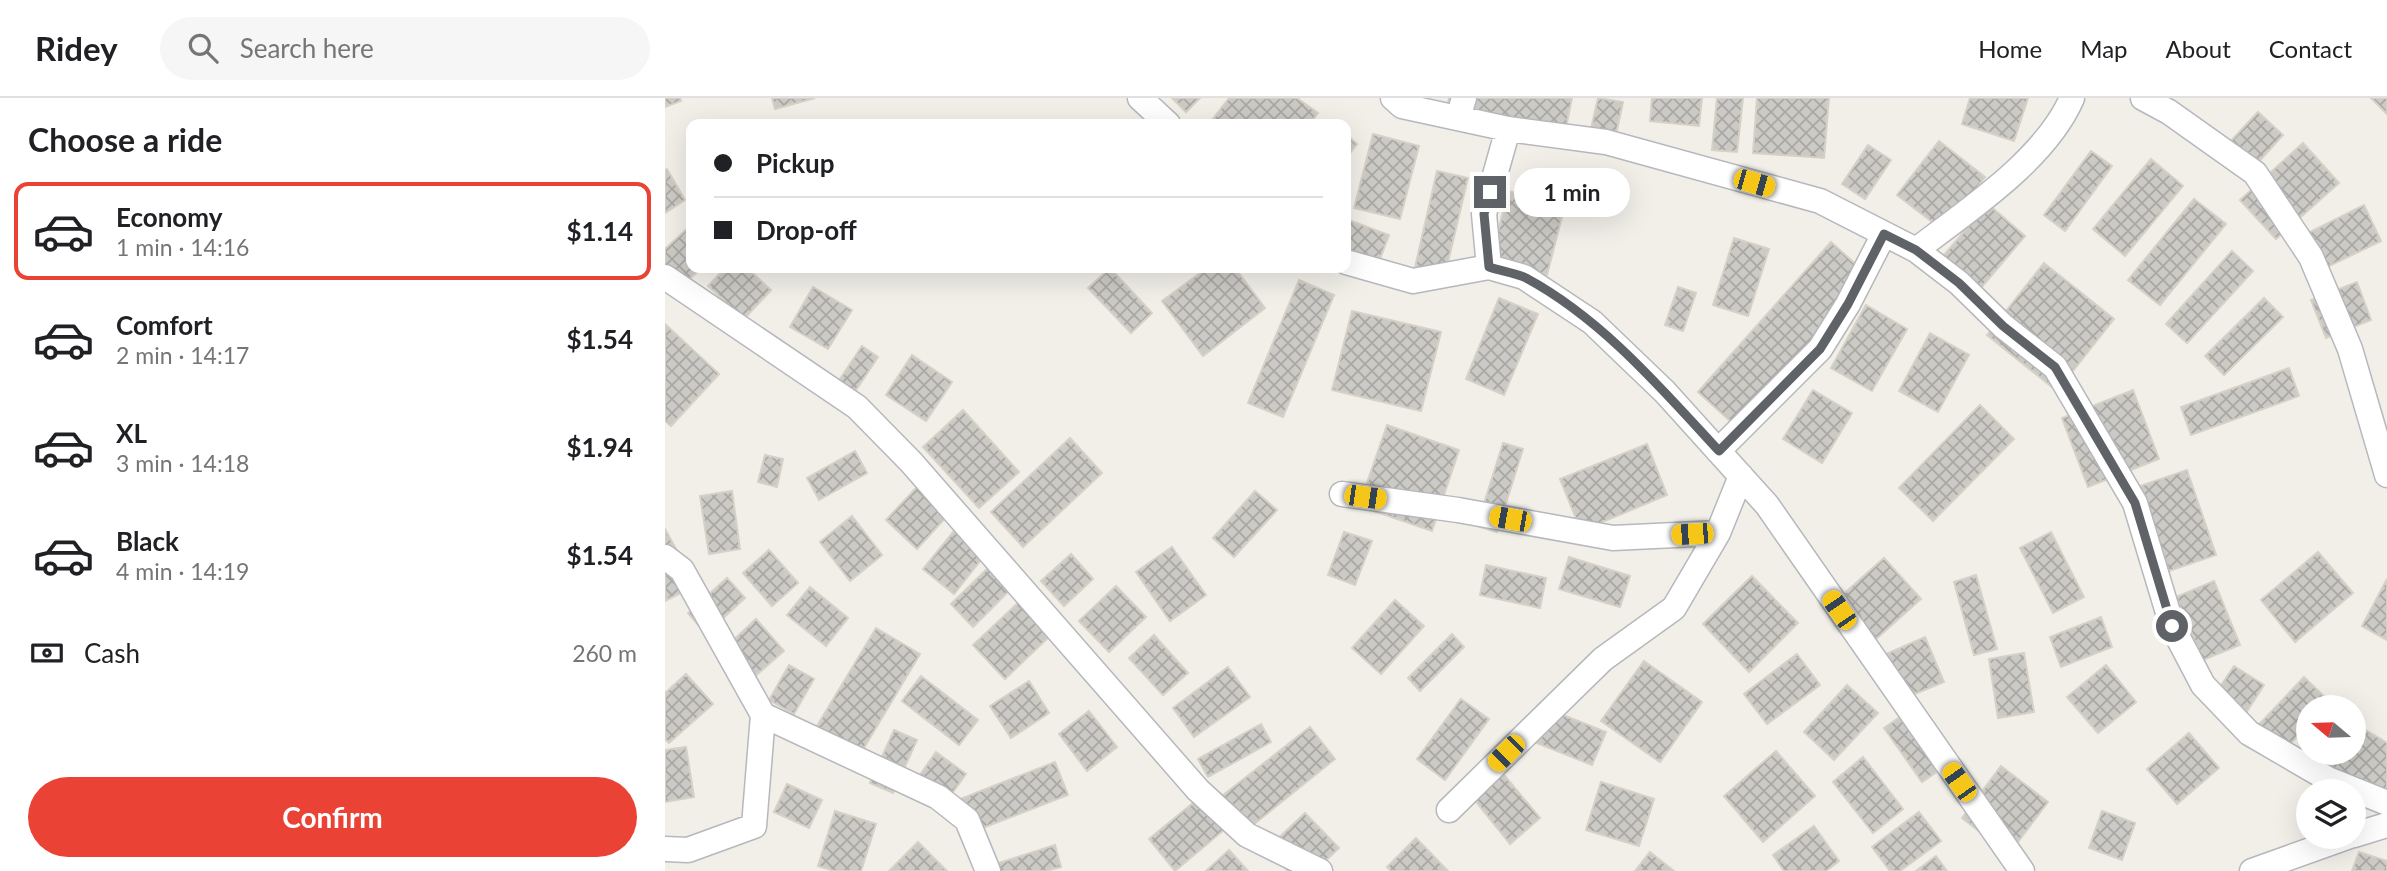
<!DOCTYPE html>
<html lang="en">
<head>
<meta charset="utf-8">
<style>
	body { margin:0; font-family:Lato,sans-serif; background:#f6f6f6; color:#202124; height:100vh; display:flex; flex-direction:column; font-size:26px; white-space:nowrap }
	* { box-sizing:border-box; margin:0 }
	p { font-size:23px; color:#757577 }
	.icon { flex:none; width:38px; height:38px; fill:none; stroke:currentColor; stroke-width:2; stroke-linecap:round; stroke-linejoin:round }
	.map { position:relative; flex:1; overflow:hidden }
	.side { display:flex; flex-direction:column; background:#fff; width:665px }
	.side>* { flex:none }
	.top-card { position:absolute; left:21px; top:21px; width:665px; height:154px; border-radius:14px; box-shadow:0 7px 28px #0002; display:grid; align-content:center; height:154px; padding:0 28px; background:#fff }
	.needle { width:46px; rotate:289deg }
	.tools { position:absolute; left:1631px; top:597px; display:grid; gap:14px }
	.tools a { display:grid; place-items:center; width:70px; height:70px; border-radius:50%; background:#fff; box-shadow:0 7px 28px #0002; font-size:35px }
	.end { position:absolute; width:32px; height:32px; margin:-16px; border:9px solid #5f6368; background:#fff; box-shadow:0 0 0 4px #fff }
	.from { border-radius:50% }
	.bubble { position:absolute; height:49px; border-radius:24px; background:#fff; box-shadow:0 7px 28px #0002; font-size:23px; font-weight:700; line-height:49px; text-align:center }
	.car { position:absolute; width:21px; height:42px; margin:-21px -10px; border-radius:9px; box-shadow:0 0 5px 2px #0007; background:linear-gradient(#f5c518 24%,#345 0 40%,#f5c518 0 76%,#345 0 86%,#f5c518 0) }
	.top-card b { display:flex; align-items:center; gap:24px; height:66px; font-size:26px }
	.top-card b+b { border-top:2px solid #e0e0e0 }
	.top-card i { width:18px; height:18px; background:#202124 }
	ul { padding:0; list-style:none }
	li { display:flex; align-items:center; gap:21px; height:98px; margin:0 14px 10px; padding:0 14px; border:4px solid transparent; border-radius:14px }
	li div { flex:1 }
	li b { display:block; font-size:26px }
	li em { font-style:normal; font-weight:700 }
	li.active { border-color:#ea4335 }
	li>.icon { width:63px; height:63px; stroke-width:1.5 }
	h2 { padding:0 28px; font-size:32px; line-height:84px }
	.pay { display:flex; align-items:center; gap:18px; height:77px; padding:0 28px; font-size:26px }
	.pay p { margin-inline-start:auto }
	.action { display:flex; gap:14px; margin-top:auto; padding:14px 28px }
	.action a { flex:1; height:80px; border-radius:42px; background:#ea4335; color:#fff; font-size:28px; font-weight:700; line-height:80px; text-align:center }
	header { display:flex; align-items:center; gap:42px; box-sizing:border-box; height:98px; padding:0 35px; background:#fff; border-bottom:2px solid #e0e0e0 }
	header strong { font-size:33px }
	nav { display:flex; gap:38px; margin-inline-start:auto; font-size:24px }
	.search { width:490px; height:63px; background:#f6f6f6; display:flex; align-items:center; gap:18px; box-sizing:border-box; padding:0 24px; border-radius:38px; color:#757577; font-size:26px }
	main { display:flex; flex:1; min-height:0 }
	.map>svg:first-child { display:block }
	.building { fill:url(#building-cross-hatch); stroke:#d6d1c6; stroke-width:2 }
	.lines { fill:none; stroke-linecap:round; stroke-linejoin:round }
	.minor-casing { stroke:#b5b8bc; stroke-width:27 }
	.minor { stroke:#fff; stroke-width:24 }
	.route { stroke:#5f6368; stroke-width:9 }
</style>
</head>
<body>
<header>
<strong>Ridey</strong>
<div class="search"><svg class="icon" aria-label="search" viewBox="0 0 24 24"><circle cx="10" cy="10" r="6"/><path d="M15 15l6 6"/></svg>Search here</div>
<nav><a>Home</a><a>Map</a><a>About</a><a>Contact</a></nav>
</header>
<main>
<section class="side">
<h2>Choose a ride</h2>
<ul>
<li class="active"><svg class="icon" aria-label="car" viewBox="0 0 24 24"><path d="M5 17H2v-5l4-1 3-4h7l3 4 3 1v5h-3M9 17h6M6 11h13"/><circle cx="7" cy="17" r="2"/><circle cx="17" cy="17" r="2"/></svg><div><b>Economy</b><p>1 min · 14:16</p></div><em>$1.14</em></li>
<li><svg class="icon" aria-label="car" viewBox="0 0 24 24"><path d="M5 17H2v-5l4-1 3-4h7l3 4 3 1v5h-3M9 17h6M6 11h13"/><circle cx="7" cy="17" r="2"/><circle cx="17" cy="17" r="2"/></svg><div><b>Comfort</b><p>2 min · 14:17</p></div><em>$1.54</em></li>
<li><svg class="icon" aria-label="car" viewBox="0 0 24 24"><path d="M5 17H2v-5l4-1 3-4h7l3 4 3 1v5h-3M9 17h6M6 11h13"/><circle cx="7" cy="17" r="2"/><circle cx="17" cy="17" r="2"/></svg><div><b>XL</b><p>3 min · 14:18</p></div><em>$1.94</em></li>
<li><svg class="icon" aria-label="car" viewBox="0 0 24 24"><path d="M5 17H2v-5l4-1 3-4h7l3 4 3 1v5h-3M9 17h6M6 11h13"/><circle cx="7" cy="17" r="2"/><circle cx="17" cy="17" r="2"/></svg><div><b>Black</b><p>4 min · 14:19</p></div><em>$1.54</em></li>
</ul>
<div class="pay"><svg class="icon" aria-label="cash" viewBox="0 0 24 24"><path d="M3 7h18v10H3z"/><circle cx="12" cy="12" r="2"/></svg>Cash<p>260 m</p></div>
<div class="action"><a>Confirm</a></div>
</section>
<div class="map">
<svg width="1722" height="773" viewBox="0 0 1722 773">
	<defs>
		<pattern id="building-cross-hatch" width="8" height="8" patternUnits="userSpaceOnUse" patternTransform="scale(1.75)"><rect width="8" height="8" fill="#cccac5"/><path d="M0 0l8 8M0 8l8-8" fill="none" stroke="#a9a8a4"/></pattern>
	</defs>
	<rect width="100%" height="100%" fill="#f1efe8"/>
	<path class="building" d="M0,0H15L16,3L0,9Z
		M107,0H150L110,11Z
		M507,0H535L521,14Z
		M564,0H632L653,15L645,26H544Z
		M784,0H907L897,49L779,24Z
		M933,0L958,4L950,41L925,35Z
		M987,0H1037L1034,28L985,23Z
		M1052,0H1078L1072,54L1047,52Z
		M1092,0H1164L1159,60L1088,55Z
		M1305,0H1363L1349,43L1297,26Z
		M1706,0H1722V16Z
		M1593,14L1618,37L1588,70L1563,46Z
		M681,36L692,46L681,60Z
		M708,36L754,48L735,121L689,110Z
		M1274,43L1320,79L1279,133L1232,97Z
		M1638,45L1674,85L1611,141L1575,102Z
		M1203,47L1226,62L1200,101L1177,86Z
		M1426,53L1447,68L1400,133L1379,117Z
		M1486,61L1518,88L1460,158L1428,131Z
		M2,71L20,102L0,115V72Z
		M772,73L803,80L778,185L748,178Z
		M843,93L900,107L882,177L826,163Z
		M1529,101L1561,126L1495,207L1463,182Z
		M1323,106L1360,138L1310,197L1272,165Z
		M1699,107L1716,143L1656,172L1639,137Z
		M681,121L724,137L712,169L681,157Z
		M26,127V170H37L16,188L0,171V151Z
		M1069,140L1104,151L1083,218L1048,207Z
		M1166,144L1207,181L1074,331L1033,294Z
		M1567,153L1588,173L1522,245L1501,226Z
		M1379,165L1449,221L1392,293L1322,237Z
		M60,170H82L106,192L79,221L43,188Z
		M445,170L487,215L466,235L423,190Z
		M542,170H570L600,210L538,258L497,203Z
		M634,182L669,197L618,319L583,305Z
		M1692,184L1706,222L1661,240L1646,202Z
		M148,189L187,212L163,251L125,229Z
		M1013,189L1031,195L1018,233L1000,227Z
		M834,200L873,216L839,297L801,281Z
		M1599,200L1618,219L1559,277L1540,258Z
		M1201,207L1242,231L1207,293L1166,270Z
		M687,213L776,234L756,313L667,292Z
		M0,226L54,276L6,328L0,323Z
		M1265,235L1304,257L1273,314L1234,293Z
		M197,248L213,259L185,301L169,290Z
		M247,257L287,284L261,323L221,297Z
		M1624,270L1634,298L1526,337L1516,309Z
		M1148,292L1187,315L1157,365L1118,341Z
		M1468,292L1494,361L1423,389L1397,320Z
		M1315,307L1349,341L1268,423L1234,390Z
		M298,312L354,374L314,410L258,349Z
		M722,327L794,352L767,433L694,408Z
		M405,340L437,375L358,449L326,414Z
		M838,345L858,351L832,434L812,428Z
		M982,346L1002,397L916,433L895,381Z
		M190,353L202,375L154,402L142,380Z
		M100,357L118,361L112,389L93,384Z
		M1522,372L1551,457L1504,473L1475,388Z
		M252,389L282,418L252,451L221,422Z
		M67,393L75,451L44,456L35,398Z
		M590,393L612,412L569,459L548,440Z
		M187,418L217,457L185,483L155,444Z
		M293,428L323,453L289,496L258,471Z
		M0,431L31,487L0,503Z
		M679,434L707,443L690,487L663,477Z
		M1386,434L1419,499L1388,515L1355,450Z
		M507,449L541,497L505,523L471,474Z
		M104,452L133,485L107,508L78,475Z
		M1653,454L1688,495L1630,544L1596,502Z
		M406,456L428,481L399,508L376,483Z
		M904,459L965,478L955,509L894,491Z
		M1219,460L1256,501L1211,541L1175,499Z
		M821,467L881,480L875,510L815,497Z
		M325,468L347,490L308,529L286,506Z
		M1311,477L1332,551L1309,557L1289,484Z
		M1087,478L1133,525L1084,574L1038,526Z
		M62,480L80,500L41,536L23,515Z
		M1722,481V542L1697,528Z
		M1549,483L1575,547L1538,562L1511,499Z
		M451,488L481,519L444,554L414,523Z
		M145,489L183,520L161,548L122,517Z
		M730,502L759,528L716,576L687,550Z
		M354,504L385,538L340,581L308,547Z
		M1436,519L1447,549L1396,569L1385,539Z
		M91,521L119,553L89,579L62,548Z
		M211,530L255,556L187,670L143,643Z
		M787,536L799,549L755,593L743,580Z
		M489,537L523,575L498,597L464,560Z
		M1260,539L1279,584L1233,603L1214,559Z
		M1359,555L1369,614L1333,620L1324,561Z
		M1132,556L1155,587L1102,626L1079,596Z
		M979,563L1037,604L995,664L936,623Z
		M124,567L149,581L129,616L104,602Z
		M1441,567L1471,604L1433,635L1402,599Z
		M1569,568L1599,587L1579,618L1549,598Z
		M563,569L585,599L529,639L508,610Z
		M21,576L48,606L4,645L0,641V595Z
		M256,578L313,622L294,647L237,603Z
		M1639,579L1665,604L1660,609H1643V627L1611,661L1585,636Z
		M364,583L384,615L346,640L325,608Z
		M1182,587L1213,615L1169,662L1139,634Z
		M796,601L824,621L780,682L752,661Z
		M873,607L941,634L927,667L859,640Z
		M1251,608L1289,662L1257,684L1219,630Z
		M424,613L452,649L422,673L394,636Z
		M1689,625L1722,645V707L1655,668L1663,654H1689Z
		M596,626L606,644L543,679L533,661Z
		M645,629L670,661L583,731L557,698Z
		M229,632L252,642L228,695L205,685Z
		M1524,635L1554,670L1512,706L1482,671Z
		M21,649L29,699L0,704V652Z
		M1111,653L1150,698L1098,744L1059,698Z
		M271,654L301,676L275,712L245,691Z
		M1198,659L1238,711L1208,735L1168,684Z
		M390,664L403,697L302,736L290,703Z
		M830,666L875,720L845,746L800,690Z
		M1336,668L1383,704L1344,756L1297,720Z
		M936,684L989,701L974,748L921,732Z
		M122,686L157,702L144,730L109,714Z
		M533,701L559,732L510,773L484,741Z
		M170,713L211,726L196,773H169L153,768Z
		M1437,713L1470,725L1457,762L1424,750Z
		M1254,714L1276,743L1235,773H1225L1207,749Z
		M640,715L674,750L650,773H623L602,751Z
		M1149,728L1174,763L1161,773H1119L1108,757Z
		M751,740L783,773H726L722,769Z
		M253,744L282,773H224Z
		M390,747L396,769L381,773H309Z
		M564,752L583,773H541Z
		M985,754L1009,773H970Z
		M1694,754L1722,763V773H1687Z
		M1271,758L1282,773H1251Z"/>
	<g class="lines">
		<defs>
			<path id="minor" d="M475,0L503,26
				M728,0L737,8L843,31L941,44L1155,103L1251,152L1294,185L1338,228L1390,269L1470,405L1507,528L1538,587L1584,635L1663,681L1722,705
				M1478,0L1504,14L1590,75L1646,159L1685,251L1722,377
				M793,20L799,0
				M1251,152C1303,112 1380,62 1407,0
				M681,164L748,183L824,169L859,179L927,224L1000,294L1102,407L1357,773
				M824,169L819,116L843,31
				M0,179L192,309L246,364L533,692L582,737L655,773
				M1053,353L1155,251L1183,206L1219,136
				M677,396L793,412L948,440L1053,435
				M0,459L17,472L98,617L89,728L23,752L0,751
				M98,617L273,699L302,722L323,773
				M784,712L938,561L1009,510L1053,435L1076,378
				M1689,737L1722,727
				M1587,773L1685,738"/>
		</defs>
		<use href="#minor" class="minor-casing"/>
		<use href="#minor" class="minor"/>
	</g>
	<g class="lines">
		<path class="route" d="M825,94L819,116L824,169C836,173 850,175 861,180C937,221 996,290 1054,353L1155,251L1183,206L1219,136L1251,152L1294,185L1338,228L1390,269L1470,405L1507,528"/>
	</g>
</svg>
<div class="tools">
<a><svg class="needle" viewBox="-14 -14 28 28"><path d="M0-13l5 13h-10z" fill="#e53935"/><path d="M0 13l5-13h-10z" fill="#757577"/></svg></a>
<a><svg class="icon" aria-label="layers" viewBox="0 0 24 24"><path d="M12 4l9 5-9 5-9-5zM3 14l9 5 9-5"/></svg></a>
</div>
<i class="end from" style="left:1507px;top:528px"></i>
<i class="end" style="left:825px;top:94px"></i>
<div class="bubble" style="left:849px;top:70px;width:116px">1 min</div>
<i class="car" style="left:1089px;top:85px;rotate:106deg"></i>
<i class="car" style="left:700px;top:399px;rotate:98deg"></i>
<i class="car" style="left:845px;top:421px;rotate:280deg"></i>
<i class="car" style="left:1027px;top:436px;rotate:267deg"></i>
<i class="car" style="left:1174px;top:512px;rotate:326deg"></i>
<i class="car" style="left:841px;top:655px;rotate:225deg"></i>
<i class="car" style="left:1294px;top:684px;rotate:325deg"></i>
<div class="top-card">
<b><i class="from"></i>Pickup</b>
<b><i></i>Drop-off</b>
</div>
</div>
</main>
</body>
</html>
